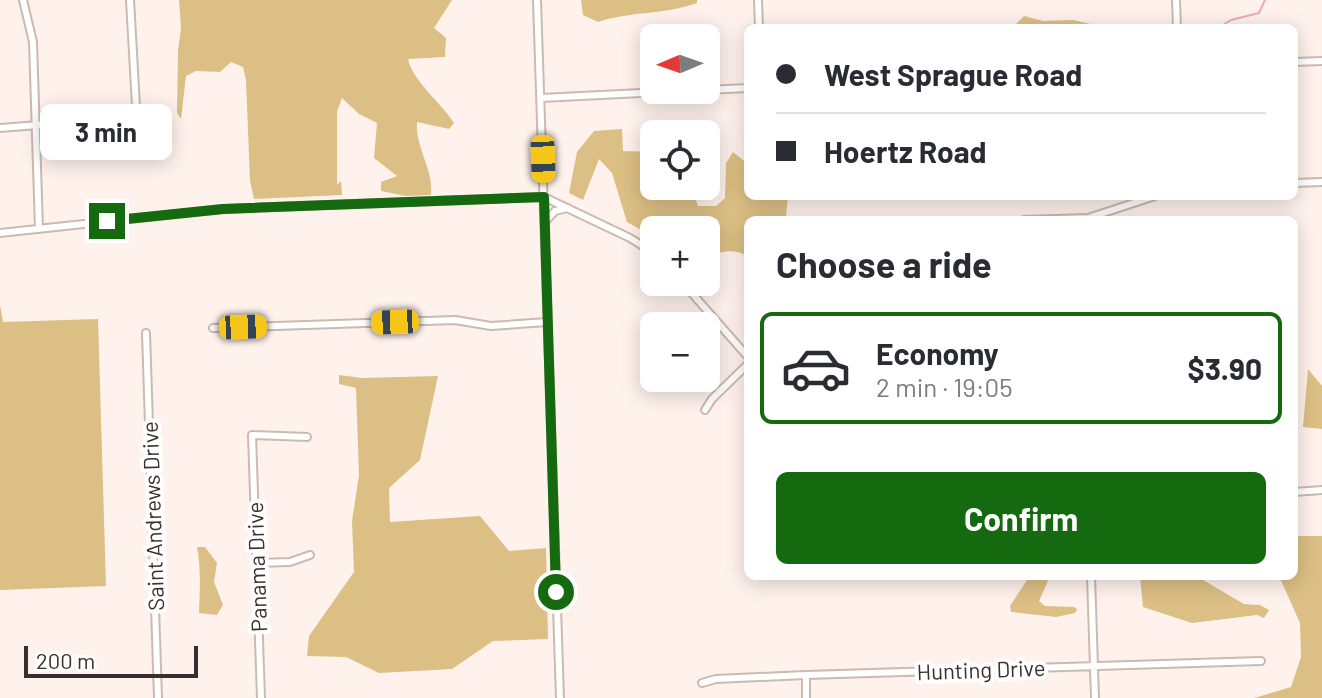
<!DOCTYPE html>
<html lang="en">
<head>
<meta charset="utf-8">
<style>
	body { margin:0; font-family:Barlow,sans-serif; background:#f2f2f3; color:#2b2b33; height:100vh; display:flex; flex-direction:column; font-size:30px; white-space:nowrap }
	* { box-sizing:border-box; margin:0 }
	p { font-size:26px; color:#7c7c81 }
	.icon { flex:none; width:44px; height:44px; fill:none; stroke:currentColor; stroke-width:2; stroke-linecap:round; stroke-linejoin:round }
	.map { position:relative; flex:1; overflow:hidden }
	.drawer { position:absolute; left:744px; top:216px; width:554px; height:364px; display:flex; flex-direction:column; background:#fff; border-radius:12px; box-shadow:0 4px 20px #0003 }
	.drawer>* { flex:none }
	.hud { position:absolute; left:744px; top:24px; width:554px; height:176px; border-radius:12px; box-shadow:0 4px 20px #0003; display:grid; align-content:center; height:176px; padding:0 32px; background:#fff }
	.needle { width:52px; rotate:268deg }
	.fabs { position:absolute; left:640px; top:24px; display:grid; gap:16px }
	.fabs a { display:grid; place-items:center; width:80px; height:80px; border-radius:12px; background:#fff; box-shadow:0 4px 20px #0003; font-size:40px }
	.scale { position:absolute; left:24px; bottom:20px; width:174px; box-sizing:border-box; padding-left:8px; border:4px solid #38302c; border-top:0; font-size:22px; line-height:28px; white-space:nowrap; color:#38302c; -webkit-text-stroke:6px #fff; paint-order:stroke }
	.end { position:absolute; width:36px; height:36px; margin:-18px; border:10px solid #15690e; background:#fff; box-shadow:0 0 0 4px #fff }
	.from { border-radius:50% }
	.bubble { position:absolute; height:56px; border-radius:12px; background:#fff; box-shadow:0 4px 20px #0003; font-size:26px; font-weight:700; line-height:56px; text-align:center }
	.car { position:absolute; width:24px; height:48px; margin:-24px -12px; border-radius:10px; box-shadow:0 0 6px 2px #0007; background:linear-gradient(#f5c518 24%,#345 0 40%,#f5c518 0 76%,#345 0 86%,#f5c518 0) }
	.hud b { display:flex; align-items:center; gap:28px; height:76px; font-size:30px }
	.hud b+b { border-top:2px solid #e1e1e2 }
	.hud i { width:20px; height:20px; background:#2b2b33 }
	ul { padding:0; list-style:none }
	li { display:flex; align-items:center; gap:24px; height:112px; margin:0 16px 12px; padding:0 16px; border:4px solid transparent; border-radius:12px }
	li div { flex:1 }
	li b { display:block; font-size:30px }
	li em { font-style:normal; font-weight:700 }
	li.on { border-color:#15690e }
	li>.icon { width:72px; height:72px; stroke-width:1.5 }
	h2 { padding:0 32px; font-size:36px; line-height:96px }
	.button { display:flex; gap:16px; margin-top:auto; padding:16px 32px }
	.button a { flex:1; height:92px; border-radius:12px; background:#15690e; color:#fff; font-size:32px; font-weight:700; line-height:92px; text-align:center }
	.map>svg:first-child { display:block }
	.green { fill:#dcbf84 }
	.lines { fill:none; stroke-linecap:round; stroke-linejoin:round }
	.stream { stroke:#f0a9b4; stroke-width:2 }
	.minor-casing { stroke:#cdb9af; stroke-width:10 }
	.minor { stroke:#fff; stroke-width:6 }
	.route { stroke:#15690e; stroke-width:10 }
	.labels { text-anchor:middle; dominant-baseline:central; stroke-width:8; stroke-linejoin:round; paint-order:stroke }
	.street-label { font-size:22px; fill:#38302c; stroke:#fff }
</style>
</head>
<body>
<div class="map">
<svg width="1322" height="698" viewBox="0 0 1322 698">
	<rect width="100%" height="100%" fill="#fff2ec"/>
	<path class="green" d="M179,0H452L434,28L446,38L445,57L408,59C413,82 441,102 454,123L449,129L417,122C415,147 434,170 431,195L406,196L381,191V182L397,176L374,158L377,123L359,114L342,98L337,112V185L341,181L342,195L254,199L250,181L246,80L243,67L231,62L220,72L196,71L186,76L181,119L177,113L178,50L181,29Z
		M581,0H697V3C664,15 631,11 598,22L583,15Z
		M1024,16L1043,21L1073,20L1108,28H1012Z
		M622,129L623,151L654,152V186H691L698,206H716L725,198L726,163L733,152L748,164V196H788L786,216L782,220H748V257C734,247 722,252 706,256V230H654V237L627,222L612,173L599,159L583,200L569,193L577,152L594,131Z
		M0,305L3,322L98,319L106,586L0,590Z
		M1308,369L1322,386V429L1303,427Z
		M339,375L362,378L438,376L420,460L389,488L390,522L480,516L509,551L546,548L548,639L493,641L452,669L379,673L346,657L307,656L309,636L354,572L352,521L359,475L356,388L339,384Z
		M1295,536H1322V698H1254L1291,687L1301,657L1300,623L1279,576H1294Z
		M197,547H205L217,563L214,582L223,605L217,615L199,613C200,591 201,568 197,547Z
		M1027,576H1050L1039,601L1045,606L1074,607L1077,609L1075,613L1056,617L1011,612L1010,606L1027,580Z
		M1140,576L1198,577L1244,604L1260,605L1269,610L1264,618L1257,615L1192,623L1143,607Z"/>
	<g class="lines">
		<path class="stream" d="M1218,28L1231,20L1259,13L1265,0"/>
		<defs>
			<path id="minor" d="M23,0L33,42L39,229
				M537,0L560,698
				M758,0L759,28
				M1176,0L1177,28
				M1294,62L1322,61
				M706,90L748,88
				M541,98L701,90
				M0,128L127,118L136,106L130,0
				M1294,183L1322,182
				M1024,220L1088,218L1155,196
				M545,222L555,211L568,208
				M0,233L223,209L544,197L630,238L654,253
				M682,282L748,357
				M213,328L455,320L491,326L547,322
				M146,333L158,698
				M705,410L712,399L748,364
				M1294,492L1322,490
				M256,563L290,562L310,555
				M1091,576L1095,698
				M806,675V698
				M702,683L716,679L806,675L1261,661
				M261,698L252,435L307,437"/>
		</defs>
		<use href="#minor" class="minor-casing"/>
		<use href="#minor" class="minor"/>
	</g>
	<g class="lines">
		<path class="route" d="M107,221L223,209L544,197L556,592"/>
	</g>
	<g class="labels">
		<g class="street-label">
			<text transform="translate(152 516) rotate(-92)">Saint Andrews Drive</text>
			<text transform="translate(256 567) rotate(-92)">Panama Drive</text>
			<text transform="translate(981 669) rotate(-2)">Hunting Drive</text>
		</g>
	</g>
</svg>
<div class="fabs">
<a><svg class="needle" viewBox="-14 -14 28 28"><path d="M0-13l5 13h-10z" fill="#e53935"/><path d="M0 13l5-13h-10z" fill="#7c7c81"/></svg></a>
<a><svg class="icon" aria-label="locate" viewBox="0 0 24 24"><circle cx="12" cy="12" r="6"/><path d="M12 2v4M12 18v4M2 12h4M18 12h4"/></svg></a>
<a>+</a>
<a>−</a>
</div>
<div class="scale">200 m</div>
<i class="end from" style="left:556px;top:592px"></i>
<i class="end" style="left:107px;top:221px"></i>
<div class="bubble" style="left:40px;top:104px;width:132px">3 min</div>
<i class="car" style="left:543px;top:159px;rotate:178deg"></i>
<i class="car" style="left:395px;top:322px;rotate:268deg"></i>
<i class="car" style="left:243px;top:327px;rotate:88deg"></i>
<div class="hud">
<b><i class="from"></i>West Sprague Road</b>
<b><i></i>Hoertz Road</b>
</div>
<section class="drawer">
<h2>Choose a ride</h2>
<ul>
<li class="on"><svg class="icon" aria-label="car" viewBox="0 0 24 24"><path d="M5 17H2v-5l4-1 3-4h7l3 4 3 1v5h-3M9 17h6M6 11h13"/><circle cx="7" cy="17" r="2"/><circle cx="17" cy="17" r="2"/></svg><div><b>Economy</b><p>2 min · 19:05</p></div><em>$3.90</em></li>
</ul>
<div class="button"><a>Confirm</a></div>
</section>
</div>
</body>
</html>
